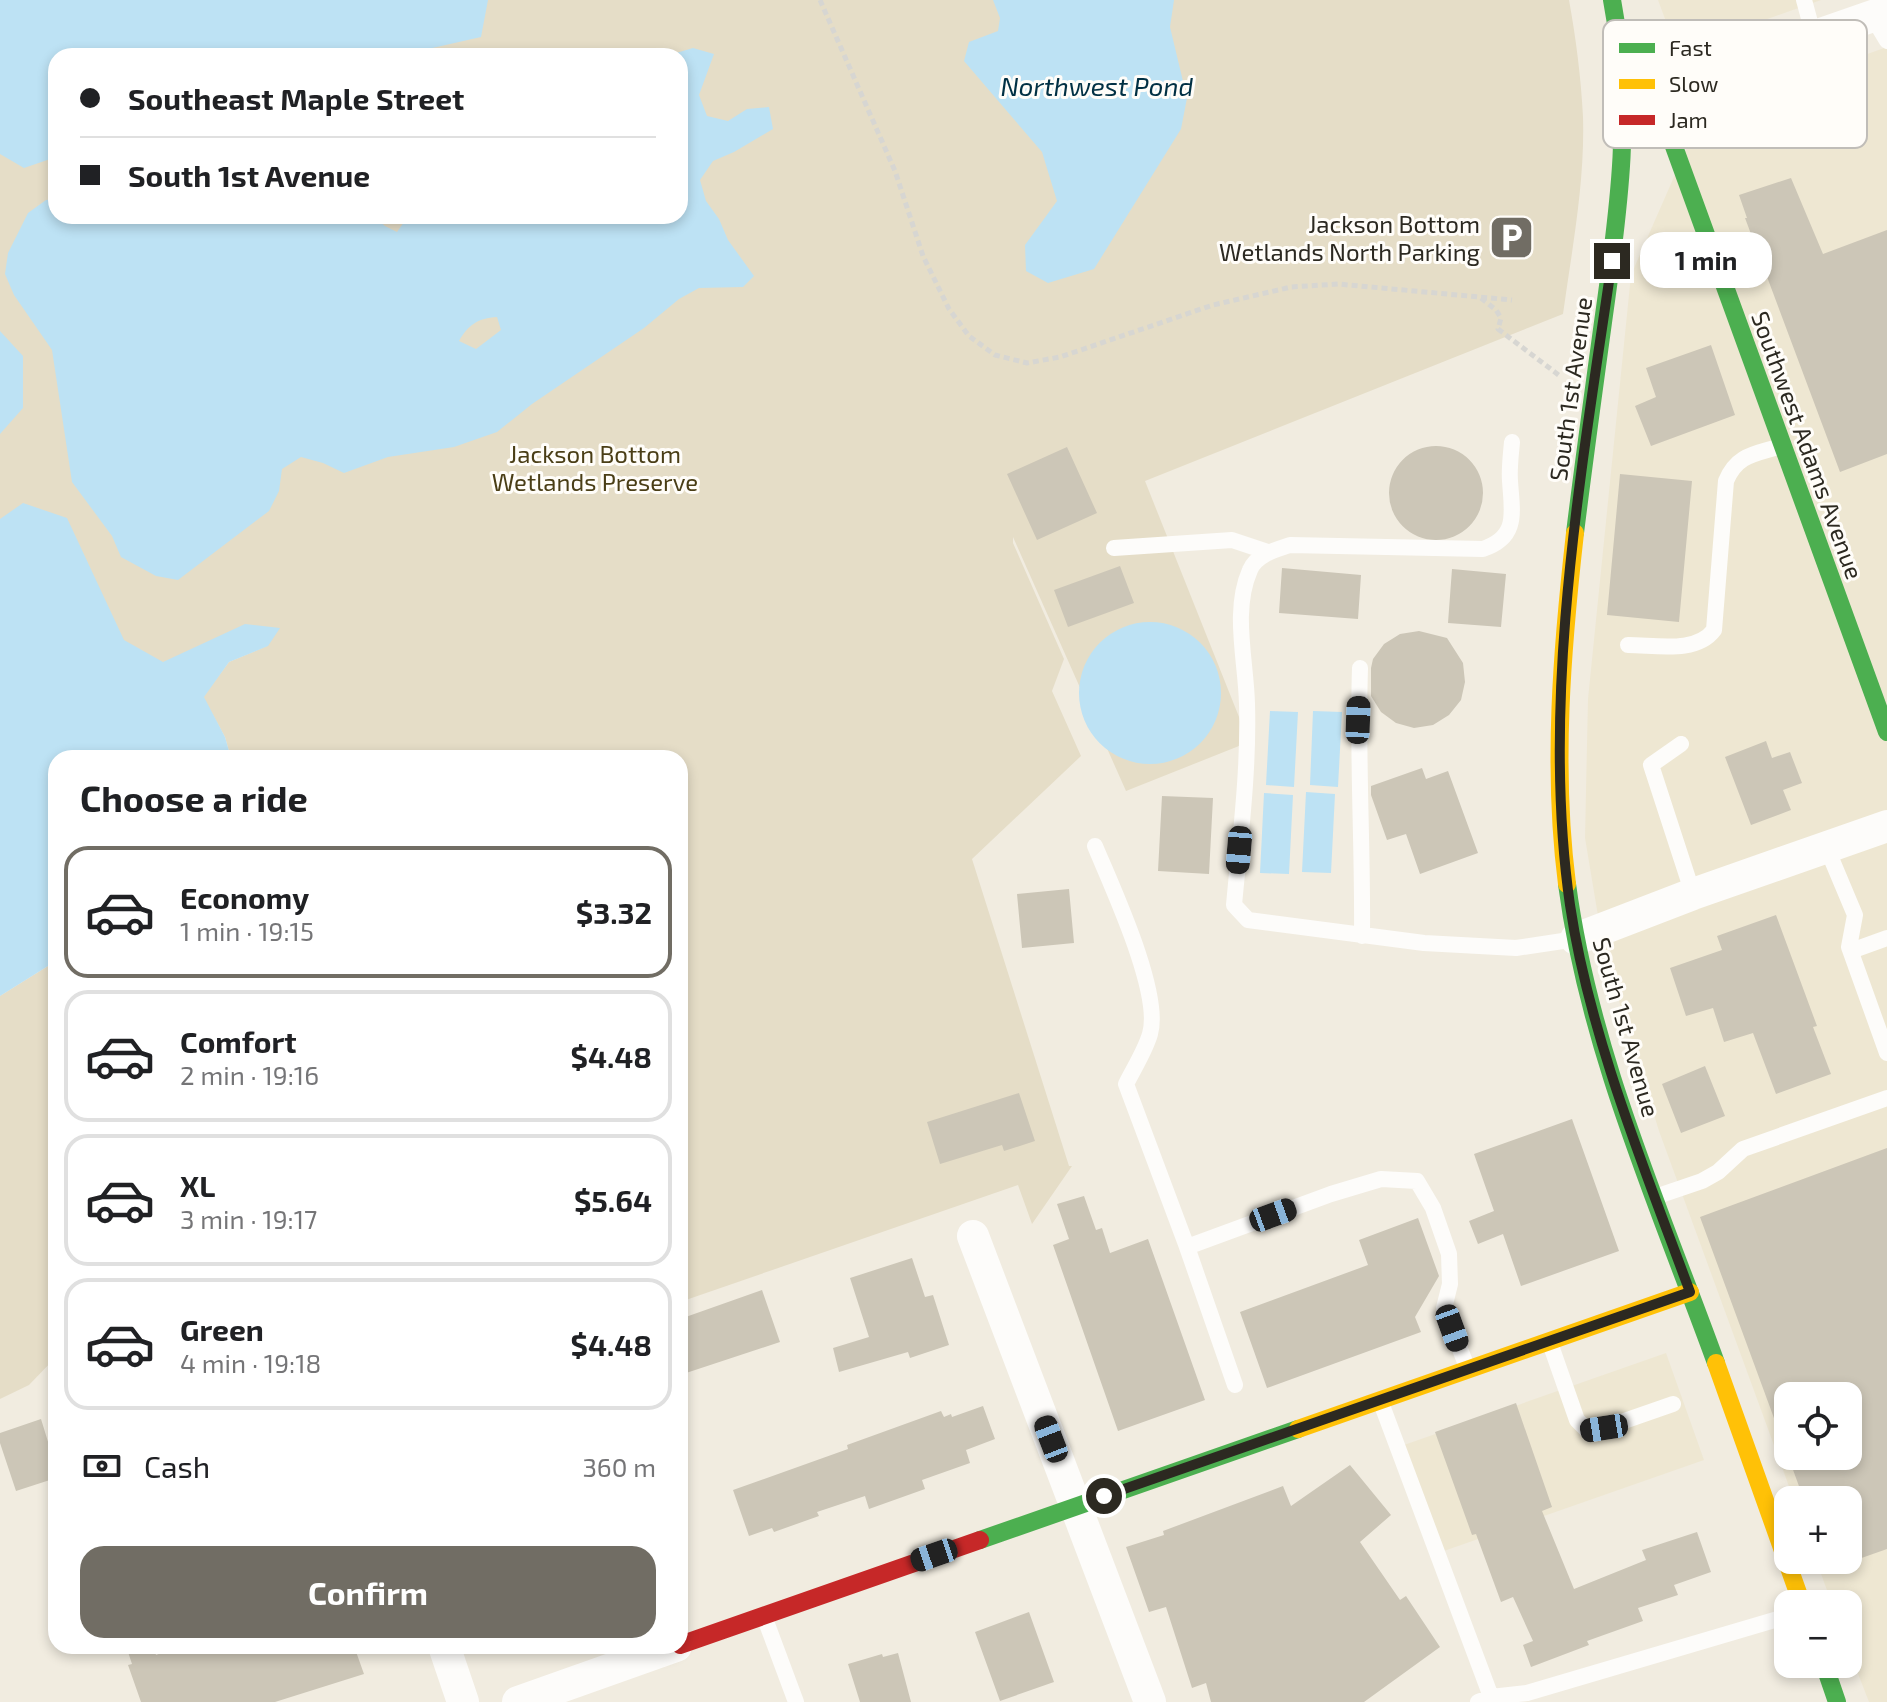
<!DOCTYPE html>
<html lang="en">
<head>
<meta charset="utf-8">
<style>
	body { margin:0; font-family:"Exo 2",sans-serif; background:#f6f6f6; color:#202124; height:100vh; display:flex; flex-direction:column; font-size:30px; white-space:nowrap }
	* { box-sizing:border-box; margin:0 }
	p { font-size:26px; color:#757577 }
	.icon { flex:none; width:44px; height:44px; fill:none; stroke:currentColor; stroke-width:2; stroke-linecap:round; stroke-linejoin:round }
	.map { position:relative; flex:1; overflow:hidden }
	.side { position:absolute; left:48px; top:750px; width:640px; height:904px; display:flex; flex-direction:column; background:#fff; border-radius:24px; box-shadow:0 4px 12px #0003 }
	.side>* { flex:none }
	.hud { position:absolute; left:48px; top:48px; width:640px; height:176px; border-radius:24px; box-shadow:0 4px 12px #0003; display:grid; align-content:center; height:176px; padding:0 32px; background:#fff }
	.controls { position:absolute; left:1774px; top:1382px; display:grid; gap:16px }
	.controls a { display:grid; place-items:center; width:88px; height:88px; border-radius:16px; background:#fff; box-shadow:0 4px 12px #0003; font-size:40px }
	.end { position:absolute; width:36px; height:36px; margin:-18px; border:10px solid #2c2921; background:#fff; box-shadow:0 0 0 4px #fff }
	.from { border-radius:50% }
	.bubble { position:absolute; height:56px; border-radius:24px; background:#fff; box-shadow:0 4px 12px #0003; font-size:26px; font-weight:700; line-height:56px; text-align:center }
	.car { position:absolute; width:24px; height:48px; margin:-24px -12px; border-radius:10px; box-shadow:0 0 6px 2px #0007; background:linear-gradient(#222 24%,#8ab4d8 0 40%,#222 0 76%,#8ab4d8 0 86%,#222 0) }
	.hud b { display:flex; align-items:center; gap:28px; height:76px; font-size:30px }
	.hud b+b { border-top:2px solid #e0e0e0 }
	.hud i { width:20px; height:20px; background:#202124 }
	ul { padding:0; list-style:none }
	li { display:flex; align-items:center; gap:24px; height:132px; margin:0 16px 12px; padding:0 16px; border:4px solid #e0e0e0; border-radius:24px }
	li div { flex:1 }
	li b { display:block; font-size:30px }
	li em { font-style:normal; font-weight:700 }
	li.active { border-color:#716d64 }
	li>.icon { width:72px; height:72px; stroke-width:1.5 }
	h2 { padding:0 32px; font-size:36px; line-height:96px }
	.pay { display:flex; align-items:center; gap:20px; height:88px; padding:0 32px; font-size:30px }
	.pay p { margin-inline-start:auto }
	.action { display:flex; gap:16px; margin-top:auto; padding:16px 32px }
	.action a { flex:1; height:92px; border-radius:24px; background:#716d64; color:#fff; font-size:32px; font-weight:700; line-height:92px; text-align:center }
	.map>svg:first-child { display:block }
	.built { fill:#eee7d2; fill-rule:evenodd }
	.green { fill:#e5ddc7; fill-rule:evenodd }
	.water { fill:#bde2f4; fill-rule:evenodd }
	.building { fill:#ccc6b7 }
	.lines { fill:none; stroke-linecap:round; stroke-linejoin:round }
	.path { stroke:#d7d6d2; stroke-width:5; stroke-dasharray:6 4; stroke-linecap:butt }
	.lane { stroke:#fdfcfa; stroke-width:16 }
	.street { stroke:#fdfcfa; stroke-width:32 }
	.fast { stroke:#4caf50; stroke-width:18 }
	.slow { stroke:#ffc107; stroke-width:18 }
	.jam { stroke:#c62828; stroke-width:18 }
	.route { stroke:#2c2921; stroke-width:10 }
	.labels { text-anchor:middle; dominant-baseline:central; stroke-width:6; stroke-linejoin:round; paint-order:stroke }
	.poi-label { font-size:24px; fill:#2c2921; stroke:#fffdf9; text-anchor:end }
	.street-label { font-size:24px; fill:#2c2921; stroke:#fffdf9 }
	.park-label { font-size:24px; fill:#4a3e16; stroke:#fffdf9 }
	.water-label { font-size:26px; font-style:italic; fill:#013044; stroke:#fffdf9 }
	.key { fill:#fffdf9; stroke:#c0bdb8; stroke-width:2 }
	.key-label { font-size:22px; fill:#2c2921 }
</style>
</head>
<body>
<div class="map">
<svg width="1887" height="1702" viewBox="0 0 1887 1702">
	<rect width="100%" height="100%" fill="#f1ece0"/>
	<path class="built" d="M1658,0H1821L1677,51Z
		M1887,47V1702H1869L1848,1648V1604H1832L1816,1560H1848V1500H1794L1659,1131L1604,952L1585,838L1588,699L1631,275L1702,113ZM1788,1396H1848V1456H1788Z
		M1666,1353L1704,1460L1441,1552L1404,1445Z"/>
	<path class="green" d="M0,0H1569C1576,39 1581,77 1583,117C1585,183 1572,249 1563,314L1145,481L1249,742L1126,791L1013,537V543L1064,659L1052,691L1081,756L972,859L1069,1166H1072L1032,1224L1018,1185L680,1302V758H231L225,737L203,697L229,662L267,646L0,736ZM56,56H680V216H56Z
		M56,961V1357L29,1385L0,1399V996Z"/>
	<path class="water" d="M0,0H488L481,37L397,56H56V157L24,168L0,154Z
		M993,0H1174L1170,27L1187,98L1181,129L1094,269L1048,283L1026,271L1025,245L1057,201L1042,152L964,61L969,42L998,31L1000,18Z
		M693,48L714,54L699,95L707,116L728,121L747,109L769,107L773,129L734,152L713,161L700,180L706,201L719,219L728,240L754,276L743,287L699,288L679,299L644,328L532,404L497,432L454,447L388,457L344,473L323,463L301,457L282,469L279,491L269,511L178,580L156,576L121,557L112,536L72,482L52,350L14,295L5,274L8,253L28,213L46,200L56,199V216H373L385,226L397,232L404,222L402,216H680V56H666ZM497,317L501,330L476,349L459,341C468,325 478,318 497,317Z
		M0,331L23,356V408L0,434Z
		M23,503L67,518L124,640L163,662L245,624L280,628L268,646L229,662L204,697L225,737L231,758H56V961L0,996V519Z
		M1079 693a71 71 0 1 1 142 0a71 71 0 1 1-142 0Z
		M1270,711L1298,712L1294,787L1266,785Z
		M1313,711L1342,712L1338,787L1310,785Z
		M1306,792L1335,794L1331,873L1302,872Z
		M1264,793L1293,795L1289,874L1260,873Z"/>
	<path class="building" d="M1791,178L1823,254L1887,230V454L1840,472L1745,218H1747L1739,195Z
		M1711,345L1735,415L1651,446L1635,406L1656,397L1646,368Z
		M1389 493a47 47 0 1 1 94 0a47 47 0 1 1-94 0Z
		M1067,447L1097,513L1037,540L1007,474Z
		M1620,474L1692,481L1679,622L1607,615Z
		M1120,566L1134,603L1068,627L1054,590Z
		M1282,568L1361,575L1358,619L1279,613Z
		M1452,569L1506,574L1501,627L1448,623Z
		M1419,631L1447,638L1463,663L1465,682L1461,700L1449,715L1433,725L1414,728L1396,723L1381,712L1371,696V668L1373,659L1384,644L1400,634Z
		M1766,741L1772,758L1790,752L1802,783L1783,790L1791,810L1751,825L1725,757Z
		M1422,768L1426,779L1448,771L1478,853L1420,874L1406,834L1387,840L1371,795V786Z
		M1162,796L1213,798L1209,874L1158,871Z
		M1069,889L1074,943L1022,948L1017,894Z
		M1776,915L1817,1026L1813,1027L1831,1074L1776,1094L1753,1033L1724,1042L1713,1008L1686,1016L1670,968L1722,950L1717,936Z
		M1705,1066L1725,1116L1681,1133L1662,1084Z
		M1019,1093L1035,1141L1004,1151L1002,1145L940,1164L927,1122Z
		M1572,1119L1619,1251L1521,1286L1503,1234L1478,1244L1469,1221L1494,1211L1474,1154Z
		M1887,1148V1549L1853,1561L1848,1548V1500H1804L1788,1456H1848V1396H1788V1448H1785L1700,1217Z
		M1084,1196L1096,1230L1102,1228L1110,1253L1148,1239L1205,1400L1118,1431L1053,1245L1069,1239L1057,1204Z
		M1418,1218L1439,1276L1415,1317L1421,1332L1267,1388L1240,1312L1368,1265L1359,1240Z
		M912,1258L925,1297L933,1295L949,1345L910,1358L908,1352L839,1372L833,1348L869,1337L850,1278Z
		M762,1290L780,1342L680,1375V1319Z
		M1516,1403L1552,1507L1542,1511L1574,1589L1646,1560L1642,1550L1697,1532L1711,1572L1674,1585L1678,1595L1638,1608L1643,1621L1587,1641L1589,1645L1531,1667L1523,1645L1533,1641L1513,1597L1501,1602L1476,1534L1472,1535L1435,1432Z
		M983,1406L995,1439L966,1450L970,1463L922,1480L925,1489L869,1509L865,1496L817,1512L819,1516L774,1532L772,1528L749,1536L733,1490L848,1449L847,1445L941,1411L944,1417L951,1414L952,1417Z
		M41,1419L49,1445L56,1442V1478L16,1491L0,1443V1433Z
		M1350,1465L1391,1515L1360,1542L1400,1600L1406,1596L1440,1647L1364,1702H1211L1206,1683L1192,1688L1166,1607L1149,1612L1126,1547L1164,1535L1163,1531L1283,1486L1291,1506Z
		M1029,1612L1054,1682L1000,1701L975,1632Z
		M126,1646H153L156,1655L181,1646H354L364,1674L275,1702H141L128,1665L132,1664Z
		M898,1653L911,1702H860L848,1664L882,1654L883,1657Z"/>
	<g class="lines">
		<path class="path" d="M820,0L895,171L923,256L949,309L969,336L995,355L1027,363L1060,357L1213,305L1291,287L1338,284L1512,300
			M1481,298L1496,310L1501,318L1498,329L1560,376"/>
		<path class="lane" d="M1804,0L1814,37
			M1872,16L1887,41
			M1512,442C1511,454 1509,468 1510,481C1512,512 1519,537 1483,549L1290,545C1275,550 1256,555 1250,570C1232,611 1246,660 1247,704C1249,770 1240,839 1234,905L1248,920L1424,943L1516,948L1576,939
			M1114,548L1232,540L1268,552
			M1628,645C1656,645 1696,654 1714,630L1726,481C1737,454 1756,454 1781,446
			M1360,668C1357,757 1363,847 1362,936
			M1681,744L1651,765L1693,894
			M1095,846C1112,887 1162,993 1150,1034C1145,1051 1134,1068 1126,1084L1187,1247
			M1826,846L1855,915L1849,947L1887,1053
			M1851,951L1887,938
			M1655,1197L1702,1181L1718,1172L1743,1149L1887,1098
			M1550,1343L1577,1420L1588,1431L1604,1428L1673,1404
			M1235,1385L1187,1247L1331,1194L1381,1179L1417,1181L1433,1208L1449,1254L1450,1284L1444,1308L1467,1367
			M1380,1400L1493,1702
			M764,1616L796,1702
			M1478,1702L1491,1697L1527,1693L1788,1616"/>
		<path class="street" d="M1626,102L1887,11
			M1576,939L1693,894L1887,826
			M973,1236L1150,1702
			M444,1646L463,1702
			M518,1702L676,1646"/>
		<path class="fast" d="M1626,102L1672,141L1887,732
			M1575,533C1584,460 1594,388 1604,315C1619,209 1633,106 1612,0
			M1567,884C1589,1050 1659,1206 1716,1363
			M980,1540L1298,1429
			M1824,1664L1837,1702"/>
		<path class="slow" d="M1567,884C1552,768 1562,648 1575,533
			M1716,1363L1802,1604
			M1298,1429L1690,1292"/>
		<path class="jam" d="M680,1645L980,1540"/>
	</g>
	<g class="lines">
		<path class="route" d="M1104,1496L1690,1292C1645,1170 1589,1034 1570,905C1540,698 1582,467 1612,261"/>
	</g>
	<defs>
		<symbol id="parking-square" viewBox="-11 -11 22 22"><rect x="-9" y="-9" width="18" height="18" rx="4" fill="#716d64" stroke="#fffdf9"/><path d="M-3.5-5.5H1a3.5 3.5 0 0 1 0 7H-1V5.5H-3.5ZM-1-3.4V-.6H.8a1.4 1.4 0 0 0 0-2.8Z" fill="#fff"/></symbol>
	</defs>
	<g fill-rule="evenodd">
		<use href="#parking-square" x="1486" y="212" width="51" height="51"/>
	</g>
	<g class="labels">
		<g class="poi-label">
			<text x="1480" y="223">Jackson Bottom<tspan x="1480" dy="28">Wetlands North Parking</tspan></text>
		</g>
		<g class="street-label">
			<text transform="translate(1570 389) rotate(-82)">South 1st Avenue</text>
			<text transform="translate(1808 445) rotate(70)">Southwest Adams Avenue</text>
			<text transform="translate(1627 1027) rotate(74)">South 1st Avenue</text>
		</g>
		<g class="park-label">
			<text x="595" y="453">Jackson Bottom<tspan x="595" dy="28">Wetlands Preserve</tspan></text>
		</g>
		<g class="water-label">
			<text x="1097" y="85">Northwest Pond</text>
		</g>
	</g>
	<rect x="1603" y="20" width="264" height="128" rx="12" class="key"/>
	<rect x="1619" y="43" width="36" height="10" fill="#4caf50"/>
	<rect x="1619" y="79" width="36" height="10" fill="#ffc107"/>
	<rect x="1619" y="115" width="36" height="10" fill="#c62828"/>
	<g class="key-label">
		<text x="1669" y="56">Fast</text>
		<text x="1669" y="92">Slow</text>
		<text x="1669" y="128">Jam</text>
	</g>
</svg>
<div class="controls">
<a><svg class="icon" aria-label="locate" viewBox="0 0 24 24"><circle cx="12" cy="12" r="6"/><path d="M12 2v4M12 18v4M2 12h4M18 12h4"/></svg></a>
<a>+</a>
<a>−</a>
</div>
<i class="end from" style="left:1104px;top:1496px"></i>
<i class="end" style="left:1612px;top:261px"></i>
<div class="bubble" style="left:1640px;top:232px;width:132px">1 min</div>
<i class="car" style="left:1358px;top:720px;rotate:2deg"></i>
<i class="car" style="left:1239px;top:850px;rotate:185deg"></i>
<i class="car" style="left:1273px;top:1215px;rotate:70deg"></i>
<i class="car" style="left:1452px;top:1328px;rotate:160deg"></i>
<i class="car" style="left:1604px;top:1428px;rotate:261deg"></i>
<i class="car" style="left:1051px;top:1439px;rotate:339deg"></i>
<i class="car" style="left:934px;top:1555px;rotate:251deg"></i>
<div class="hud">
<b><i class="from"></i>Southeast Maple Street</b>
<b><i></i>South 1st Avenue</b>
</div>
<section class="side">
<h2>Choose a ride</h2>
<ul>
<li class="active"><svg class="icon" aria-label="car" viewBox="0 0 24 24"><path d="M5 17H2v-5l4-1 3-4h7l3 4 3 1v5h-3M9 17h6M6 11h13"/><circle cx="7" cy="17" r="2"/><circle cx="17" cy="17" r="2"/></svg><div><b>Economy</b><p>1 min · 19:15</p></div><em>$3.32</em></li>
<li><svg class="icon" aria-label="car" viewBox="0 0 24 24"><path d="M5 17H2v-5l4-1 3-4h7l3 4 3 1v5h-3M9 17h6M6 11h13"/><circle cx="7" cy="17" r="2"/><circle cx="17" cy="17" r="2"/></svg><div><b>Comfort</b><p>2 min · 19:16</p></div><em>$4.48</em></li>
<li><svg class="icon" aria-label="car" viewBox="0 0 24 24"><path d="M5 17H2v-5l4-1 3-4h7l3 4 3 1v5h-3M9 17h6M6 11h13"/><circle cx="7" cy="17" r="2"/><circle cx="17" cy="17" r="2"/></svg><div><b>XL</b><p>3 min · 19:17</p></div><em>$5.64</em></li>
<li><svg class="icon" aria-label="car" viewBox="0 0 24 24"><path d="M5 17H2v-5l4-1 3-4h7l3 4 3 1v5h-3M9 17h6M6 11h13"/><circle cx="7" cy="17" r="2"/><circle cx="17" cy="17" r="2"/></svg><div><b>Green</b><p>4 min · 19:18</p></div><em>$4.48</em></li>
</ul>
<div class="pay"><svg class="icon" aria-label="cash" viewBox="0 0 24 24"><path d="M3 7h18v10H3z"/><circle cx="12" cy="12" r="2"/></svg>Cash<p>360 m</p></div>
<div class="action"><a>Confirm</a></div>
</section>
</div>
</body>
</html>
